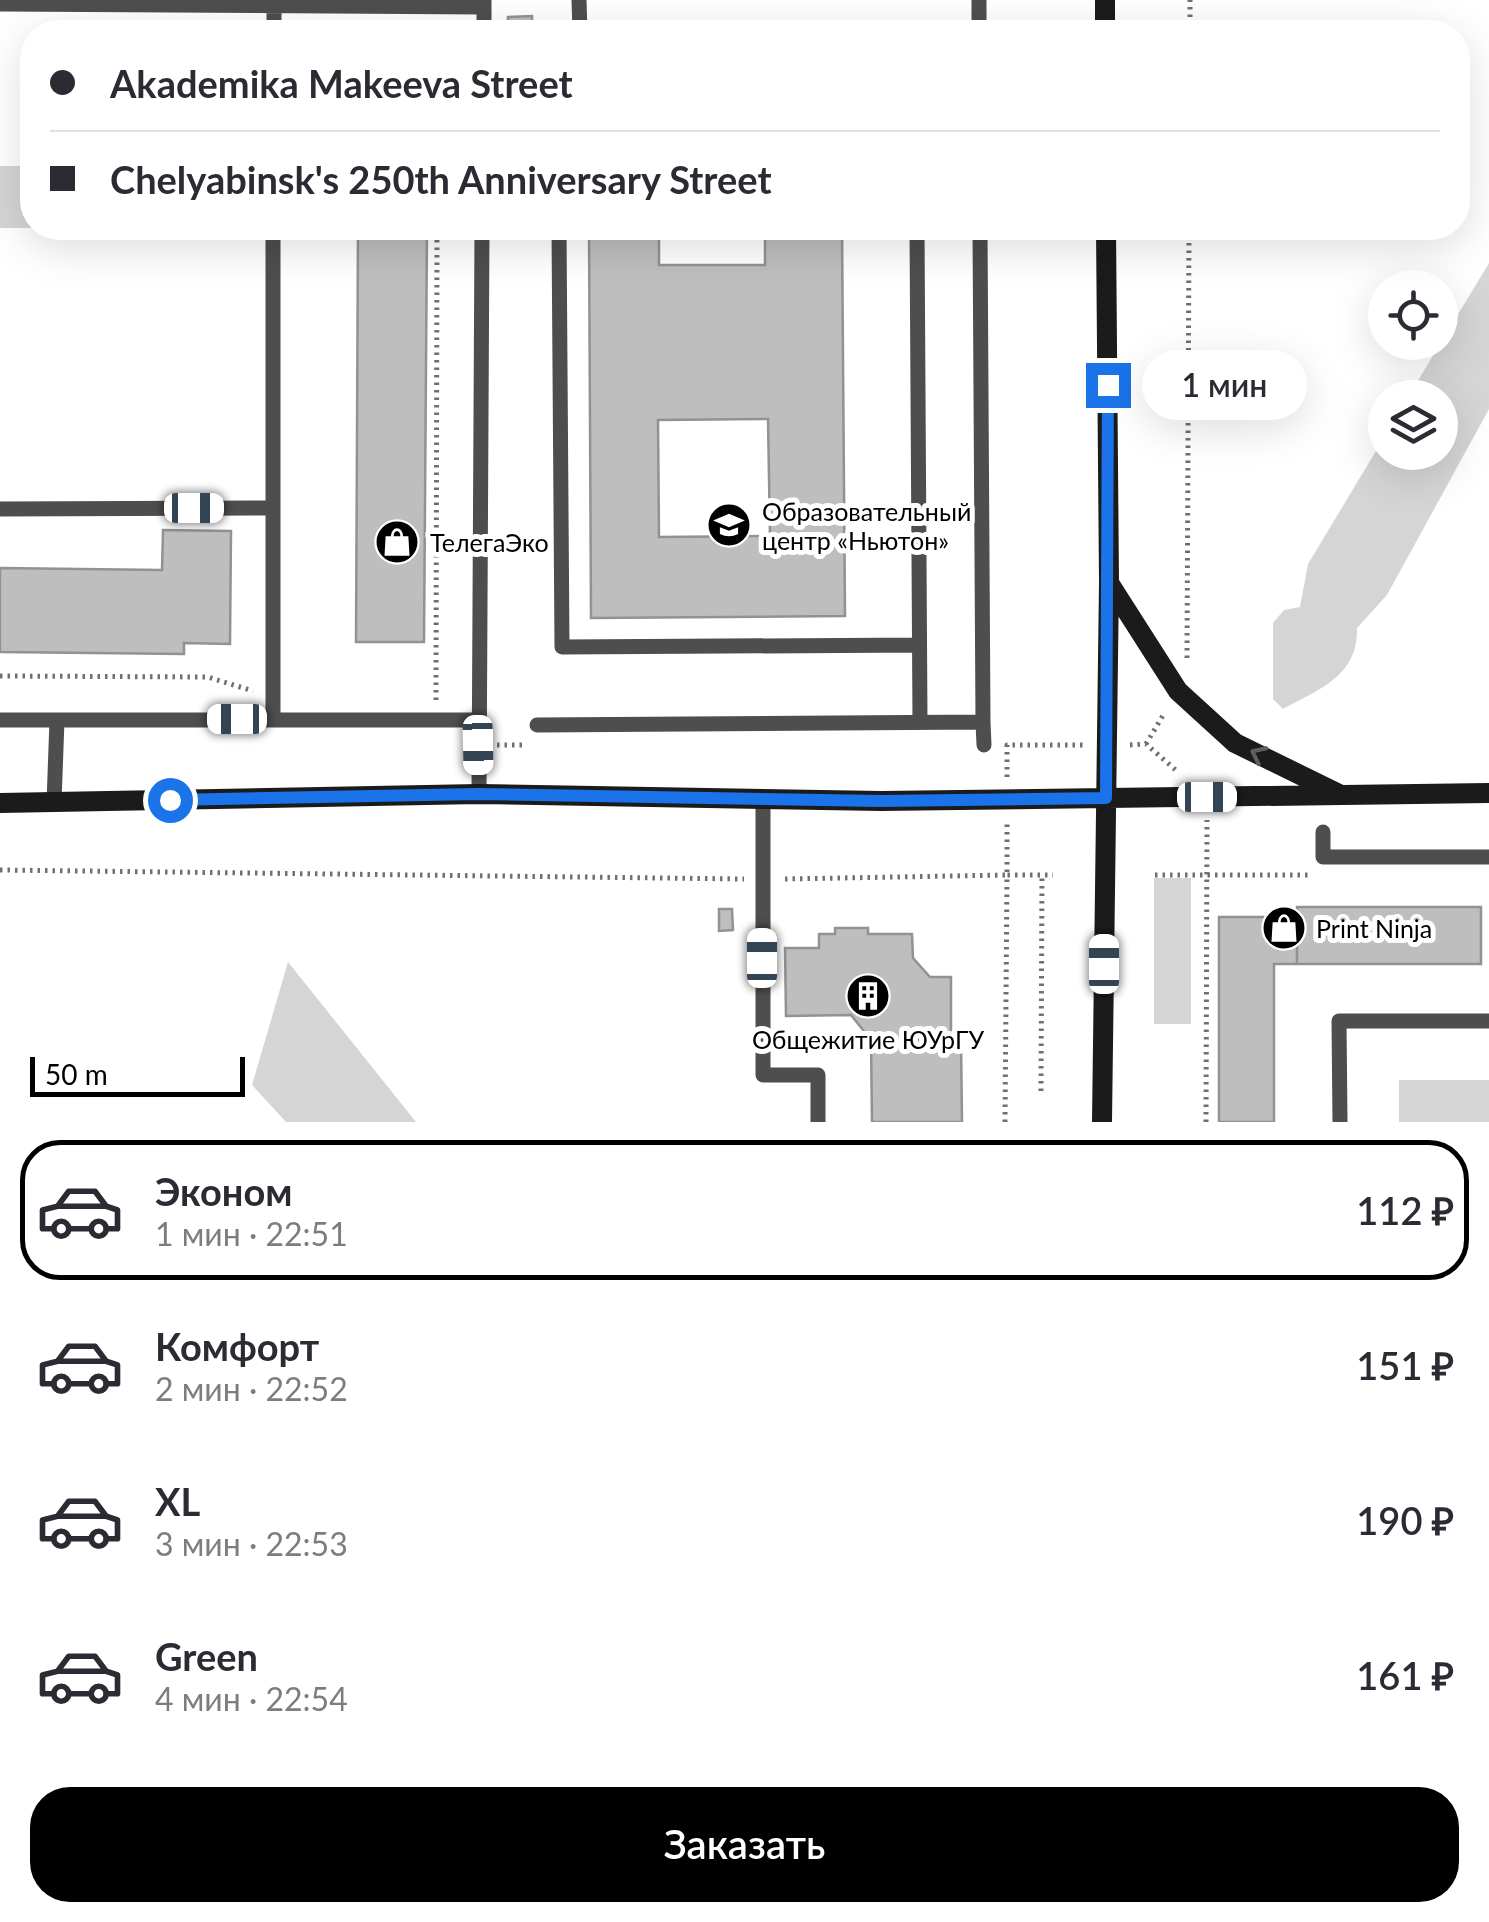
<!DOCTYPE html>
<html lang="ru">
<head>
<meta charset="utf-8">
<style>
	body { margin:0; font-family:Lato,sans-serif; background:#f7f7f7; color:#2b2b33; height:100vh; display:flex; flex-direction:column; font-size:38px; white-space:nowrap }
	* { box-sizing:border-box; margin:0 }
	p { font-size:32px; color:#7c7c81 }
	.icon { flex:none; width:55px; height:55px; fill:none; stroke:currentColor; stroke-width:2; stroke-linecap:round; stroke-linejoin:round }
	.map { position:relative; height:1122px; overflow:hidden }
	.panel { display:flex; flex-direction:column; background:#fff; flex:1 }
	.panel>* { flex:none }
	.hud { position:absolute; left:20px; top:20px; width:1450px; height:220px; border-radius:40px; box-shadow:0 10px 40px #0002; display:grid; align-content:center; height:220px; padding:0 30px; background:#fff }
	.fabs { position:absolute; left:1368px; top:270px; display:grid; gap:20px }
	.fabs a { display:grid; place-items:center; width:90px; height:90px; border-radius:50%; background:#fff; box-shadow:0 10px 40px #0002; font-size:50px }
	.scale { position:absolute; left:30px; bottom:25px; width:215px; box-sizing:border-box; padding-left:10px; border:5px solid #000; border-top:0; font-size:28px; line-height:35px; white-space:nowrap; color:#000; -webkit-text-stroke:8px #fff; paint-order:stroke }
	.end { position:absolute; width:45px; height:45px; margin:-22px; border:12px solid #1a73e8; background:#fff; box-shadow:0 0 0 5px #fff }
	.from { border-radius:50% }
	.bubble { position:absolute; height:70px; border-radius:35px; background:#fff; box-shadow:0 10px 40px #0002; font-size:32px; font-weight:600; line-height:70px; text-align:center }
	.car { position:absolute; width:30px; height:60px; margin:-30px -15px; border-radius:12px; box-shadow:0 0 8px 2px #0007; background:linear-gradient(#fff 24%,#345 0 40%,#fff 0 76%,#345 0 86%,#fff 0) }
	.hud b { display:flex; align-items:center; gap:35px; height:95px; font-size:38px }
	.hud b+b { border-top:2px solid #e1e1e2 }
	.hud i { width:25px; height:25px; background:#2b2b33 }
	ul { padding:18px 0 0; list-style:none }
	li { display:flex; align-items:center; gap:30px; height:140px; margin:0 20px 15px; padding:0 10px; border:5px solid transparent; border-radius:40px }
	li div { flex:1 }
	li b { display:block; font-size:38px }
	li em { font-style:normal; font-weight:600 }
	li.selected { border-color:#000 }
	li>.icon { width:90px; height:90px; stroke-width:1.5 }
	.action { display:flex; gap:20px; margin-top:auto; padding:20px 30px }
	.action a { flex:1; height:115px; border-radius:40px; background:#000; color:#fff; font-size:40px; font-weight:600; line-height:115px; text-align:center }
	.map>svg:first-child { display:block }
	.green { fill:#d5d5d5 }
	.building { fill:#bebebe; stroke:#929292; stroke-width:2.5; fill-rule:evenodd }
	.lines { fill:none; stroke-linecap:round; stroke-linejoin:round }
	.path { stroke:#707070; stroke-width:5; stroke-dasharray:2.5 5; stroke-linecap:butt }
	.lane { stroke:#4e4e4e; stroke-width:15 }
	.secondary { stroke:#1b1b1b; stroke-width:20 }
	.oneway { stroke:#5f5f5f }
	.route { stroke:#1a73e8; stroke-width:12 }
	.labels { text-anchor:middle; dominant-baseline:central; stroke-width:10; stroke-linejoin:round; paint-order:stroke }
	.poi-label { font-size:25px; fill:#000; stroke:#fff; text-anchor:start }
</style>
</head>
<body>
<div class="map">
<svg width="1489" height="1122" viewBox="0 0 1489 1122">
	<rect width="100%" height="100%" fill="#fff"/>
	<path class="green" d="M0,166H32V228H102H0Z
		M1489,263V409L1387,595L1357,628C1358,676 1320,689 1283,709L1273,699V623L1284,610L1300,607L1308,564L1385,436V452H1440V398L1408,397Z
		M1154,878H1191V1024H1154Z
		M288,962L416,1122H286L252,1085Z
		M1399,1080H1489V1122H1399Z"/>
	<path class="building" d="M532,16V32H508V17Z
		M358,228H427L424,642H356Z
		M589,228H659V265H765V228H842L845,616L591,618ZM768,419L770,536L659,537L658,420Z
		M163,530L231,531L230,644L184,643V654L0,652V568L162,570Z
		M1297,907H1481V964H1297Z
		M719,909H732L733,930L719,931Z
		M1219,917H1297V964H1274V1122H1219Z
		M835,928H868V934H912L913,958L930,977H951V1039L871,1040L851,1015L786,1016L785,948H819V934H835Z
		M961,1039L962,1122H872L871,1040Z"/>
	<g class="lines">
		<path class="path" d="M1190,32V0
			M1187,658L1189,228
			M0,676L208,677L253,691
			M436,700L437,228
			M1146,744L1165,712
			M497,745H526
			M1130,745L1146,744L1178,772
			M1007,777V745H1084
			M0,870L744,879
			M1155,875H1311
			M785,879L1007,875V823
			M1041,1091L1042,875
			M1005,1122L1007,875H1053
			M1206,1122L1207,820"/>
		<path class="lane" d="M579,0L580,32
			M979,0V32
			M0,4L484,7
			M274,32V0
			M484,32V0
			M990,32L1105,31
			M559,228L562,647L919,645
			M917,228L920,722
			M0,509L271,508
			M273,719V228
			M0,720H478
			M983,722L984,745
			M537,725L983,722L980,228
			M479,794L482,228
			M763,798V1075H818V1122
			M54,803L57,720
			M1323,832V857H1489
			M1340,1122L1339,1021H1489"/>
		<path class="secondary" d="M1105,32V0
			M1109,583L1178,691L1235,743L1339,794
			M0,803L479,794L881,801L1489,793
			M1102,1122L1109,582L1106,228"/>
	</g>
	<defs><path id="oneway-chevron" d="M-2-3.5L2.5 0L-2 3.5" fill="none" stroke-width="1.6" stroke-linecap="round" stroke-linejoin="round" transform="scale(2.5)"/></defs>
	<use class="oneway" href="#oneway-chevron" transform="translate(1258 754) rotate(-154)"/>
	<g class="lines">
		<path class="route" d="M170,800L478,794L881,801L1106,798L1108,385"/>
	</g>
	<defs>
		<symbol id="school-disc" viewBox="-11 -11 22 22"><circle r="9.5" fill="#000" stroke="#fff"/><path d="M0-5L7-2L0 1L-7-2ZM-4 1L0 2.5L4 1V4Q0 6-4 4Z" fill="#fff"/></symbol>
		<symbol id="shop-disc" viewBox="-11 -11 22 22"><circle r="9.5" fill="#000" stroke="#fff"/><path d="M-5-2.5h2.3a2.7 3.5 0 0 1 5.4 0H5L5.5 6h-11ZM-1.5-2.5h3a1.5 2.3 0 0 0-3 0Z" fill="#fff"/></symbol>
		<symbol id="building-disc" viewBox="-11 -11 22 22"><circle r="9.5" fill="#000" stroke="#fff"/><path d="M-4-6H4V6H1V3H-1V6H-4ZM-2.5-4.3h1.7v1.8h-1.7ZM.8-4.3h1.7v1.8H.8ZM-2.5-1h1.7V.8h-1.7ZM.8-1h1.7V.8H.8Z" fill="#fff"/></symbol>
	</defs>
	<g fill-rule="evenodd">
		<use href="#school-disc" x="704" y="500" width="50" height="50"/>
		<use href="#shop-disc" x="372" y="517" width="50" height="50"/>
		<use href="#shop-disc" x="1259" y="903" width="50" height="50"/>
		<use href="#building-disc" x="843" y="971" width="50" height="50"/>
	</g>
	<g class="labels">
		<g class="poi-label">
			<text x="762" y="511">Образовательный<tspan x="762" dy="29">центр «Ньютон»</tspan></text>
			<text x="430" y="542">ТелегаЭко</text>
			<text x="1316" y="928">Print Ninja</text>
			<text x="868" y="1039" text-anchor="middle">Общежитие ЮУрГУ</text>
		</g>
	</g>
</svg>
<div class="fabs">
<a><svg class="icon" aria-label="locate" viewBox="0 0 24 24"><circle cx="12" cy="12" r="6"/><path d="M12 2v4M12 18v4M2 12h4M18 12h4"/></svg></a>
<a><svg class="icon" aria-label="layers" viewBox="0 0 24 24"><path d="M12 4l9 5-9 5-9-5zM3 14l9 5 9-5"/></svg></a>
</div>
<div class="scale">50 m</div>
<i class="end from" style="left:170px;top:800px"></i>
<i class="end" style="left:1108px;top:385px"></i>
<div class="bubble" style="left:1142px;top:350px;width:165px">1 мин</div>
<i class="car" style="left:194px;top:508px;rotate:90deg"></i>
<i class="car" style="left:237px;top:719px;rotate:270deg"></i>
<i class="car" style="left:478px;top:745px;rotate:179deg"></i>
<i class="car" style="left:1207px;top:797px;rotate:90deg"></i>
<i class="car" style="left:762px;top:958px;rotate:0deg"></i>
<i class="car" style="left:1104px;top:964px;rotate:0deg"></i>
<div class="hud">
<b><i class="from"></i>Akademika Makeeva Street</b>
<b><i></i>Chelyabinsk's 250th Anniversary Street</b>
</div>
</div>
<section class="panel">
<ul>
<li class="selected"><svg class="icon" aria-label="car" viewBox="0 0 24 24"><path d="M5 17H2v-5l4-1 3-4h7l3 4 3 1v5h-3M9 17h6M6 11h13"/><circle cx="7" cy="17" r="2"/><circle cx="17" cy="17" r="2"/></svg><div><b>Эконом</b><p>1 мин · 22:51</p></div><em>112 ₽</em></li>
<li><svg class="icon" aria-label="car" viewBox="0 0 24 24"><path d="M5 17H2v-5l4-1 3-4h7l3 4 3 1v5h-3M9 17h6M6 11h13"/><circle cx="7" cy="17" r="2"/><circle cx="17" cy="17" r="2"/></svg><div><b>Комфорт</b><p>2 мин · 22:52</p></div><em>151 ₽</em></li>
<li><svg class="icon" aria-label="car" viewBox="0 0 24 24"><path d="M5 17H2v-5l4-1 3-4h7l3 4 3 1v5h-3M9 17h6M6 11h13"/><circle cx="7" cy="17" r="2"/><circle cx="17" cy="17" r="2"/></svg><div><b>XL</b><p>3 мин · 22:53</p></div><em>190 ₽</em></li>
<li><svg class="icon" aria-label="car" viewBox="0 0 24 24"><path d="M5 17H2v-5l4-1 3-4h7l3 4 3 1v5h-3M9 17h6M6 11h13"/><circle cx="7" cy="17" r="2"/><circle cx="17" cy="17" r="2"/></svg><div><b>Green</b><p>4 мин · 22:54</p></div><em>161 ₽</em></li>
</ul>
<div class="action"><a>Заказать</a></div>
</section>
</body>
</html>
